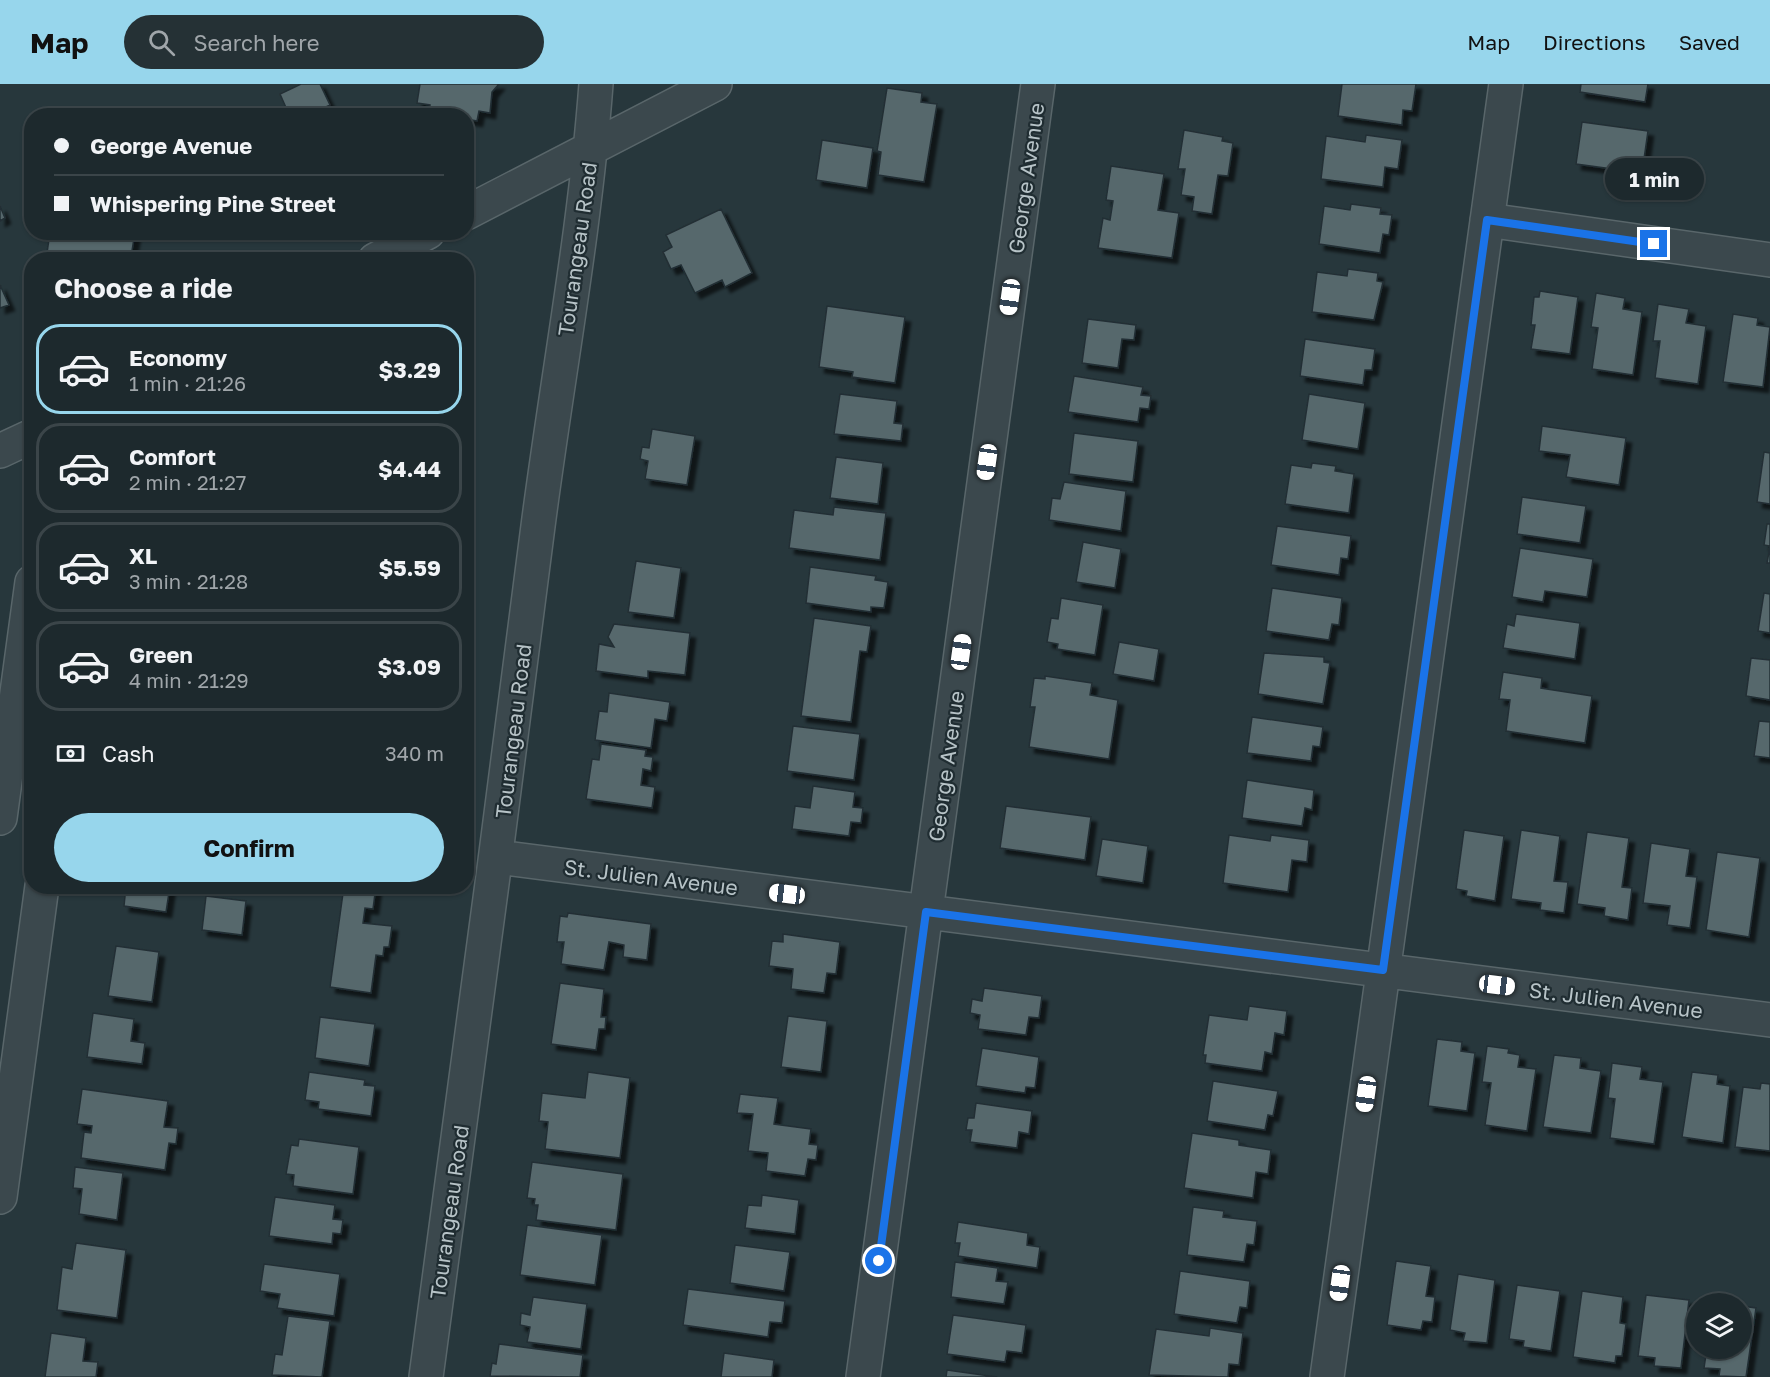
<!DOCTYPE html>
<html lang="en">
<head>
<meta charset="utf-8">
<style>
	body { margin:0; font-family:"Golos Text",sans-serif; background:#253135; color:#f1f3f6; height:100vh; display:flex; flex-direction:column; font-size:22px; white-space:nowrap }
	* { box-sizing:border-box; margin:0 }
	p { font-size:20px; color:#a0a6aa }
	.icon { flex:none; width:33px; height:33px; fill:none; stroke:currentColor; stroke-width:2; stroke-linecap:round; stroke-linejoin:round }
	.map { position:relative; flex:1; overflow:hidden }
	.drawer { position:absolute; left:24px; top:168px; width:450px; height:642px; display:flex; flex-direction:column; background:#1d292d; border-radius:24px; box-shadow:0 2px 4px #0004,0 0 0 2px #3b4549 }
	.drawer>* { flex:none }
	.hud { position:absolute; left:24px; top:24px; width:450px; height:132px; border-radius:24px; box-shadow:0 2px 4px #0004,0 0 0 2px #3b4549; display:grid; align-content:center; height:132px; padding:0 30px; background:#1d292d }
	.controls { position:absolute; left:1686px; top:1209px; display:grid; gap:12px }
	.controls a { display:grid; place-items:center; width:66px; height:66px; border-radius:50%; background:#1d292d; box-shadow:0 2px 4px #0004,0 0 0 2px #3b4549; font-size:30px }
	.end { position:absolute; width:27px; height:27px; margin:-14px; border:8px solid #1a73e8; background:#fff; box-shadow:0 0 0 3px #fff }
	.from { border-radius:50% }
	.bubble { position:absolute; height:42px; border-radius:21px; background:#1d292d; box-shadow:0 2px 4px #0004,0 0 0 2px #3b4549; font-size:20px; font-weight:700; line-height:42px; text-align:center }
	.car { position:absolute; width:18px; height:36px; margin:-18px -9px; border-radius:8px; box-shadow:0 0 4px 2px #0007; background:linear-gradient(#fff 24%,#345 0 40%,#fff 0 76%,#345 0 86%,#fff 0) }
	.hud b { display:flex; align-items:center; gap:21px; height:57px; font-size:22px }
	.hud b+b { border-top:2px solid #3b4549 }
	.hud i { width:15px; height:15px; background:#f1f3f6 }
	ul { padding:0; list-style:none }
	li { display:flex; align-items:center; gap:18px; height:90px; margin:0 12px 9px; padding:0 18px; border:3px solid #3b4549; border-radius:24px }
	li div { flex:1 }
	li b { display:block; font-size:22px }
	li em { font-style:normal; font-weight:700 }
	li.active { border-color:#97d6ec }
	li>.icon { width:54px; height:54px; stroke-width:1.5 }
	h2 { padding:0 30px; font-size:27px; line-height:72px }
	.pay { display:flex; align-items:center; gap:15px; height:66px; padding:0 30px; font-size:22px }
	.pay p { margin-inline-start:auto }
	.button { display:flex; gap:12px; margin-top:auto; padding:12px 30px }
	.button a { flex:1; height:69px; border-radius:36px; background:#97d6ec; color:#111; font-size:24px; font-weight:700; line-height:69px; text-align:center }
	header { display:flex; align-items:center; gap:36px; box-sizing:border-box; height:84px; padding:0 30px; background:#97d6ec; color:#111 }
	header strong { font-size:28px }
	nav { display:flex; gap:33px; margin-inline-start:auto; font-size:21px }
	.search { width:420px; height:54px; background:#253135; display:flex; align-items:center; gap:15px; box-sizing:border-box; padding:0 21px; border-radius:33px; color:#a0a6aa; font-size:22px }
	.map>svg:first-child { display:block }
	.building { fill:#56676c; stroke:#222f34; stroke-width:1.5; filter:url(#shadow) }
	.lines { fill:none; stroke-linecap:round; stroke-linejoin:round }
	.street-casing { stroke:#59666a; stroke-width:36 }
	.street { stroke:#3b484d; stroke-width:33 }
	.route { stroke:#1a73e8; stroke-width:8 }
	.labels { text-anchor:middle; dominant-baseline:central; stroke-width:4.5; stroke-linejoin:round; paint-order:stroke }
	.street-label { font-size:21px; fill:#b7c3c7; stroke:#202d32 }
</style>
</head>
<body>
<header>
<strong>Map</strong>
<div class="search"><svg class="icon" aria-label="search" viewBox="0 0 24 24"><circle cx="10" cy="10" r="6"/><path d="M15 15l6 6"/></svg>Search here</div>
<nav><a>Map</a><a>Directions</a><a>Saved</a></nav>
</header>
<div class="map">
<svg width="1770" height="1293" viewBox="0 0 1770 1293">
	<defs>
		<filter id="shadow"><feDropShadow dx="5.5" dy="5.5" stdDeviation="1.5" flood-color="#0009"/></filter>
	</defs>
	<rect width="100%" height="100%" fill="#27373c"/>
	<path class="building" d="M301,0H320L330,21L308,32H276L287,26L280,10Z
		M420,0H499L492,8L490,29L479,27L477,37L466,35V32H429L430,21L417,19Z
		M1342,0H1416L1412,27L1403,26L1402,41L1338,32Z
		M1581,0H1648L1645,18L1580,8Z
		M887,4L922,9L921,18L937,20L924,98L878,91L881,68L877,67Z
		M1582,38L1648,47L1642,89L1576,80Z
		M1184,46L1223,53L1222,57L1233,59L1228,92L1218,91L1212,130L1192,127L1194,113L1181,111L1185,85H1178Z
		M1366,51L1402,56L1398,85L1385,83L1383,103L1321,95L1326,52L1365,58Z
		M822,56L873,64L867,104L816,96Z
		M1111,82L1164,90L1158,126L1179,129L1172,174L1098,164L1103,134L1110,136L1113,117L1106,116Z
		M1351,120L1381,124L1380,130L1392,131L1389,151L1383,150L1380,169L1319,160L1324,122L1350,126Z
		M0,122L5,134L0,137Z
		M721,125L752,189L725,203L722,196L695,209L681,181L671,185L663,168L672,163L666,151Z
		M50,148H135L131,173L110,169L109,176L84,172L83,176H46Z
		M1348,185L1378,189L1377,197L1383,198L1374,236L1312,228L1317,188L1347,192Z
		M0,201L9,221L0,224Z
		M1540,207L1578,213L1570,270L1531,265L1535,241H1531L1534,213H1539Z
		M1596,209L1625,214L1623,225L1642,228L1633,291L1592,285L1598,244L1591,243Z
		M1658,220L1689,225L1686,239L1706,242L1698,300L1655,294L1660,257H1653Z
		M827,222L905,233L895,299L852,293L853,288L819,283Z
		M1733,230L1758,234L1757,241L1770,243L1763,303L1723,298Z
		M1088,235L1136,241L1134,256L1122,255L1118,284L1082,279Z
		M1305,255L1375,265L1372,286H1365L1363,301L1300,292Z
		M1074,292L1143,303L1141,311L1151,312L1149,325L1140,324L1138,338L1068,328Z
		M840,310L897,317L894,339L903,340L901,357L834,350Z
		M1309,310L1365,319L1358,365L1302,356Z
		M1542,342L1626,354L1619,401L1566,393L1570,371L1539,367Z
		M652,345L695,352L687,401L645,395L648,377L640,375L642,363L649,364Z
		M1074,349L1138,357L1133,398L1069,390Z
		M1764,368L1770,369V420L1757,418Z
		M836,373L883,379L878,420L830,414Z
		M1312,379L1336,382L1335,387L1354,390L1349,429L1285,420L1291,381L1311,384Z
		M1064,398L1126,407L1121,447L1049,436L1052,414L1060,415Z
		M1522,413L1586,422L1580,459L1517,450Z
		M834,423L886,429L880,476L789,464L794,426L833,431Z
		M1767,440H1770V479H1767L1770,462L1764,461Z
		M1277,442L1351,452L1348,475L1341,474L1339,491L1271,481Z
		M1083,458L1121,465L1115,504L1076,498Z
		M1520,464L1593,475L1587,513L1545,507L1543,518L1512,513Z
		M636,477L681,484L674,534L628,528Z
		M810,483L876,492L875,496L888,498L884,524L871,523V528L806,519Z
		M1272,504L1342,514L1339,541L1332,540L1329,556L1266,547Z
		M1764,509L1770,510V549L1758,547Z
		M1061,514L1103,521L1095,571L1057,565L1058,560L1047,558L1051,534L1058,535Z
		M1516,530L1580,539L1575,575L1503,564L1507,540L1514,542Z
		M814,534L871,542L867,568L860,567L851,638L801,632Z
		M614,540L690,549L685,591L648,587V594L596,587L599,560L614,563L608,553Z
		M1119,558L1159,565L1154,597L1113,590Z
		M1264,569L1324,573V578L1330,579L1323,620L1258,610Z
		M1751,574L1770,576V616L1746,612Z
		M1503,588L1542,594L1541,604L1592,612L1585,659L1506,647L1510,616L1499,615Z
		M1045,592L1092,599L1090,611L1118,616L1109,675L1029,663L1035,623H1030L1034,594L1045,595Z
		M609,609L670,618L667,637L655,635L651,664L595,656L599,627L607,628Z
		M1252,633L1323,643L1320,663L1313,662L1311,677L1247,669Z
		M1759,637L1770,638V674L1754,672Z
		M793,642L860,650L854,696L787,687Z
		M601,660L646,666L645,672L653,673L651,687L643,685L641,701L655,703L652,724L586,715L592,675L599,676Z
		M1247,696L1314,706L1312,726L1305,724L1302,742L1242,734Z
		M813,702L855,708L853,723L863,724L861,739L851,738L849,752L792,745L795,722L810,724Z
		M1006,722L1091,733L1085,776L1000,764Z
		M1464,746L1504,752L1495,817L1466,812L1467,807L1456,805Z
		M1521,746L1560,752L1554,797L1568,798L1564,829L1540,826L1541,819L1511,815Z
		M1587,748L1629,754L1622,803L1632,804L1628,836L1604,832L1605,824L1577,820Z
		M1229,751L1270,757L1271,751L1309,756L1307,778L1292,776L1288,808L1223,799Z
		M1102,755L1148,762L1143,799L1096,792Z
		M1651,759L1690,765L1686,792L1697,793L1690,844L1667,841L1670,822L1643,819Z
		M1717,768L1760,774L1749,853L1706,846Z
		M126,802H170L166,828L124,822Z
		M344,802H376L373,825L365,824L363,839L392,842L389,863H384L383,872L376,871L371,909L330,903Z
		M206,812L246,817L242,851L202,846Z
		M568,829L651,840L647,876L623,873L624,861L609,858L604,886L561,880L564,858H557L560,832L567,833Z
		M783,850L840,858L836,890L827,889L824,909L791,905L793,885L769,882L772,857L783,858Z
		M116,862L159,868L152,918L108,912Z
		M560,899L604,905L601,933H606L605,945H599L596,966L551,960Z
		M984,904L1042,912L1039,934L1029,933L1026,951L978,945L980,931L970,929L972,915L982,917Z
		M1249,922L1287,927L1284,951L1275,949L1272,970L1265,968L1262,987L1205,979L1206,971H1203L1209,931L1247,936Z
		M93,929L134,935L131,957L145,959L142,980L87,973Z
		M788,932L827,937L821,988L781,983Z
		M320,933L375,940L369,982L315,974Z
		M1437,955L1462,958L1461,967L1475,969L1467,1027L1428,1022Z
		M1487,962L1509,965L1508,969L1520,971L1518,983L1536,985L1527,1047L1485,1041L1491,999L1482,998Z
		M982,964L1039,973L1035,1004L1026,1003L1025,1009L976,1002Z
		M1554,971L1581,974L1580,984L1601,987L1591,1049L1543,1043Z
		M1612,979L1642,983L1640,995L1663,998L1654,1060L1610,1054L1615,1015L1608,1014Z
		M309,988L365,996L364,1001L375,1002L371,1032L318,1025L319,1018L305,1016Z
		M588,988L630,994L620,1074L545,1065L548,1038L539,1037L542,1009L585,1014Z
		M1692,988L1718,991L1717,1000L1730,1002L1723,1059L1682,1053Z
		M1213,997L1278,1007L1273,1032L1268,1031L1265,1046L1207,1037Z
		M1761,999L1770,1000V1067L1735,1063L1743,1003L1760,1005Z
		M82,1005L168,1017L164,1043L178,1044L176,1060L169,1059L165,1086L81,1074L84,1048L91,1049L92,1042L77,1040Z
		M740,1010L778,1014L774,1040L811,1045L809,1060L818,1061L816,1076L808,1075L805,1092L766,1087L768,1069L748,1067L753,1030L737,1029Z
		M976,1019L1032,1027L1029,1050L1019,1048L1017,1064L970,1058L972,1046H966L968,1034H974Z
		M1192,1049L1239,1056V1061L1271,1066L1268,1090L1256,1088L1253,1114L1184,1104Z
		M299,1055L359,1063L353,1110L293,1102L294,1091L286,1090L291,1061L298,1062Z
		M532,1078L623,1090L616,1146L536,1136L538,1121H534L535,1115L527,1114Z
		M75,1083L123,1089L117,1136L79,1130L82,1105L73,1104Z
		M762,1111L799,1116L795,1150L745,1144L748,1121L761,1122Z
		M275,1113L335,1121L333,1135L343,1136L341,1150L333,1149L332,1160L269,1152Z
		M1193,1123L1224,1127L1223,1133L1257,1137L1254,1161L1247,1160L1244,1178L1187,1171Z
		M958,1138L1028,1149L1027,1161L1040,1163L1037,1184L958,1172L960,1159H955Z
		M527,1141L602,1151L595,1201L520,1191Z
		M76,1159L126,1166L117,1234L57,1226L62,1183L72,1185Z
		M735,1161L790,1168L784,1207L730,1199Z
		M1396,1177L1431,1182L1426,1212L1435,1213L1432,1238L1423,1237L1421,1246L1387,1241Z
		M955,1178L998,1184L996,1197L1008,1198L1004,1220L951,1213Z
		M264,1180L340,1190L334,1232L277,1224L280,1210L260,1207Z
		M1180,1187L1250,1197L1247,1224L1240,1223L1237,1239L1174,1230Z
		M1458,1190L1495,1196L1487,1259L1463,1257L1465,1249L1450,1246Z
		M1517,1201L1560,1207L1551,1267L1523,1263L1524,1257L1509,1255Z
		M688,1205L785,1217L782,1239L770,1238L768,1253L683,1241Z
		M1582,1207L1623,1213L1620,1239L1626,1240L1622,1272H1616L1615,1279L1573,1273Z
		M1646,1211L1689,1216L1681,1284L1654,1282L1655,1274L1638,1272Z
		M533,1213L587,1220L581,1265L527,1258L530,1243L520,1241L521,1229L530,1231Z
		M1742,1222L1756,1224L1746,1293L1719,1292L1720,1285L1704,1284L1707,1264H1742Z
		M953,1231L1026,1241L1022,1269L1007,1267L1005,1278L947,1270Z
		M288,1232L330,1237L322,1293L272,1291L275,1270L282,1271Z
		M1210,1244L1243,1249L1239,1281L1229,1280L1228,1293L1149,1291L1156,1245L1209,1252Z
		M51,1249L86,1254L83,1277L98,1278L96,1293H45Z
		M499,1260L583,1271L580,1293L490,1292L492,1279L496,1280Z
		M724,1269L774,1276L772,1293H721Z
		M947,1286L997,1293H946Z"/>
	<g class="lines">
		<defs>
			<path id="street" d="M466,129L715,0
				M1487,136L1770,176
				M375,176L428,148
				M0,367L32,352
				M0,734L32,498
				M497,773L1770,936
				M0,1113L42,802
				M426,1293C465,1009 502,726 538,442C557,295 585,148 596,0
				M863,1293L1038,0
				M1327,1293L1506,0"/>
		</defs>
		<use href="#street" class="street-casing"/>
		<use href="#street" class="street"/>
	</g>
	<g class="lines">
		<path class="route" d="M879,1177L926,828L1383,886L1487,136L1654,160"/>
	</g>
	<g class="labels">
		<g class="street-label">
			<text transform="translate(1026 94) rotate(-82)">George Avenue</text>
			<text transform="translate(577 165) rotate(-82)">Tourangeau Road</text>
			<text transform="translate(513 647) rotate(-83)">Tourangeau Road</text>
			<text transform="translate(946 682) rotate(-82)">George Avenue</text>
			<text transform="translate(651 793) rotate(7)">St. Julien Avenue</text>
			<text transform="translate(1616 916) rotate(7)">St. Julien Avenue</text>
			<text transform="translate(449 1128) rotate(-82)">Tourangeau Road</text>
		</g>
	</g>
</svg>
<div class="controls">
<a><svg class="icon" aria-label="layers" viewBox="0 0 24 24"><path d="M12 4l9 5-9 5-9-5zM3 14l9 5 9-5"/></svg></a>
</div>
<i class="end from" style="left:879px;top:1177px"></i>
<i class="end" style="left:1654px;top:160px"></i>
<div class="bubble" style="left:1605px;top:74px;width:99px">1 min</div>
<i class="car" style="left:1010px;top:213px;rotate:188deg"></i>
<i class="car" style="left:987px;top:378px;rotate:188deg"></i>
<i class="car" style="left:961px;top:568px;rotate:8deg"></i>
<i class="car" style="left:787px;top:810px;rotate:277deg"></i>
<i class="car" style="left:1497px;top:901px;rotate:97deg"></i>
<i class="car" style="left:1366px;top:1010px;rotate:188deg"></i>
<i class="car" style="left:1340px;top:1199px;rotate:188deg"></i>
<div class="hud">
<b><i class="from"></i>George Avenue</b>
<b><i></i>Whispering Pine Street</b>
</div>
<section class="drawer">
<h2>Choose a ride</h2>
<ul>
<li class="active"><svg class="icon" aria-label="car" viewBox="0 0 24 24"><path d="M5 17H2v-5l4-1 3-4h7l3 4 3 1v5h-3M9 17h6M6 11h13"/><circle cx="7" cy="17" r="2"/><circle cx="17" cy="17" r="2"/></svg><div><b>Economy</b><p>1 min · 21:26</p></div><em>$3.29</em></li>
<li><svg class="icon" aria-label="car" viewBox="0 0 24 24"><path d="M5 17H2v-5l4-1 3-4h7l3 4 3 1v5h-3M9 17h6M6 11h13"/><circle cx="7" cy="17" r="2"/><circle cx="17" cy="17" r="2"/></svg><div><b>Comfort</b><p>2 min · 21:27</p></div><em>$4.44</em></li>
<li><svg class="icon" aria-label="car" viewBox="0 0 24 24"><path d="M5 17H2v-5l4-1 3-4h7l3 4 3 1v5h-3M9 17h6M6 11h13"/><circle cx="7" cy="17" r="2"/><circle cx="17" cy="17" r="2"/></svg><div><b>XL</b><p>3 min · 21:28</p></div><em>$5.59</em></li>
<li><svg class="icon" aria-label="car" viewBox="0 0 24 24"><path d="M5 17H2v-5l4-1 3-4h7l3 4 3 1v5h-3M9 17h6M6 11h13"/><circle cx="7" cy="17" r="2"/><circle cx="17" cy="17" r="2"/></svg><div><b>Green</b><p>4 min · 21:29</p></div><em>$3.09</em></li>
</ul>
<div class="pay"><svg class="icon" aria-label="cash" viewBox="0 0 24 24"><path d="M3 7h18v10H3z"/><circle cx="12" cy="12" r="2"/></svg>Cash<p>340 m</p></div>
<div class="button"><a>Confirm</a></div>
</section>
</div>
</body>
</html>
